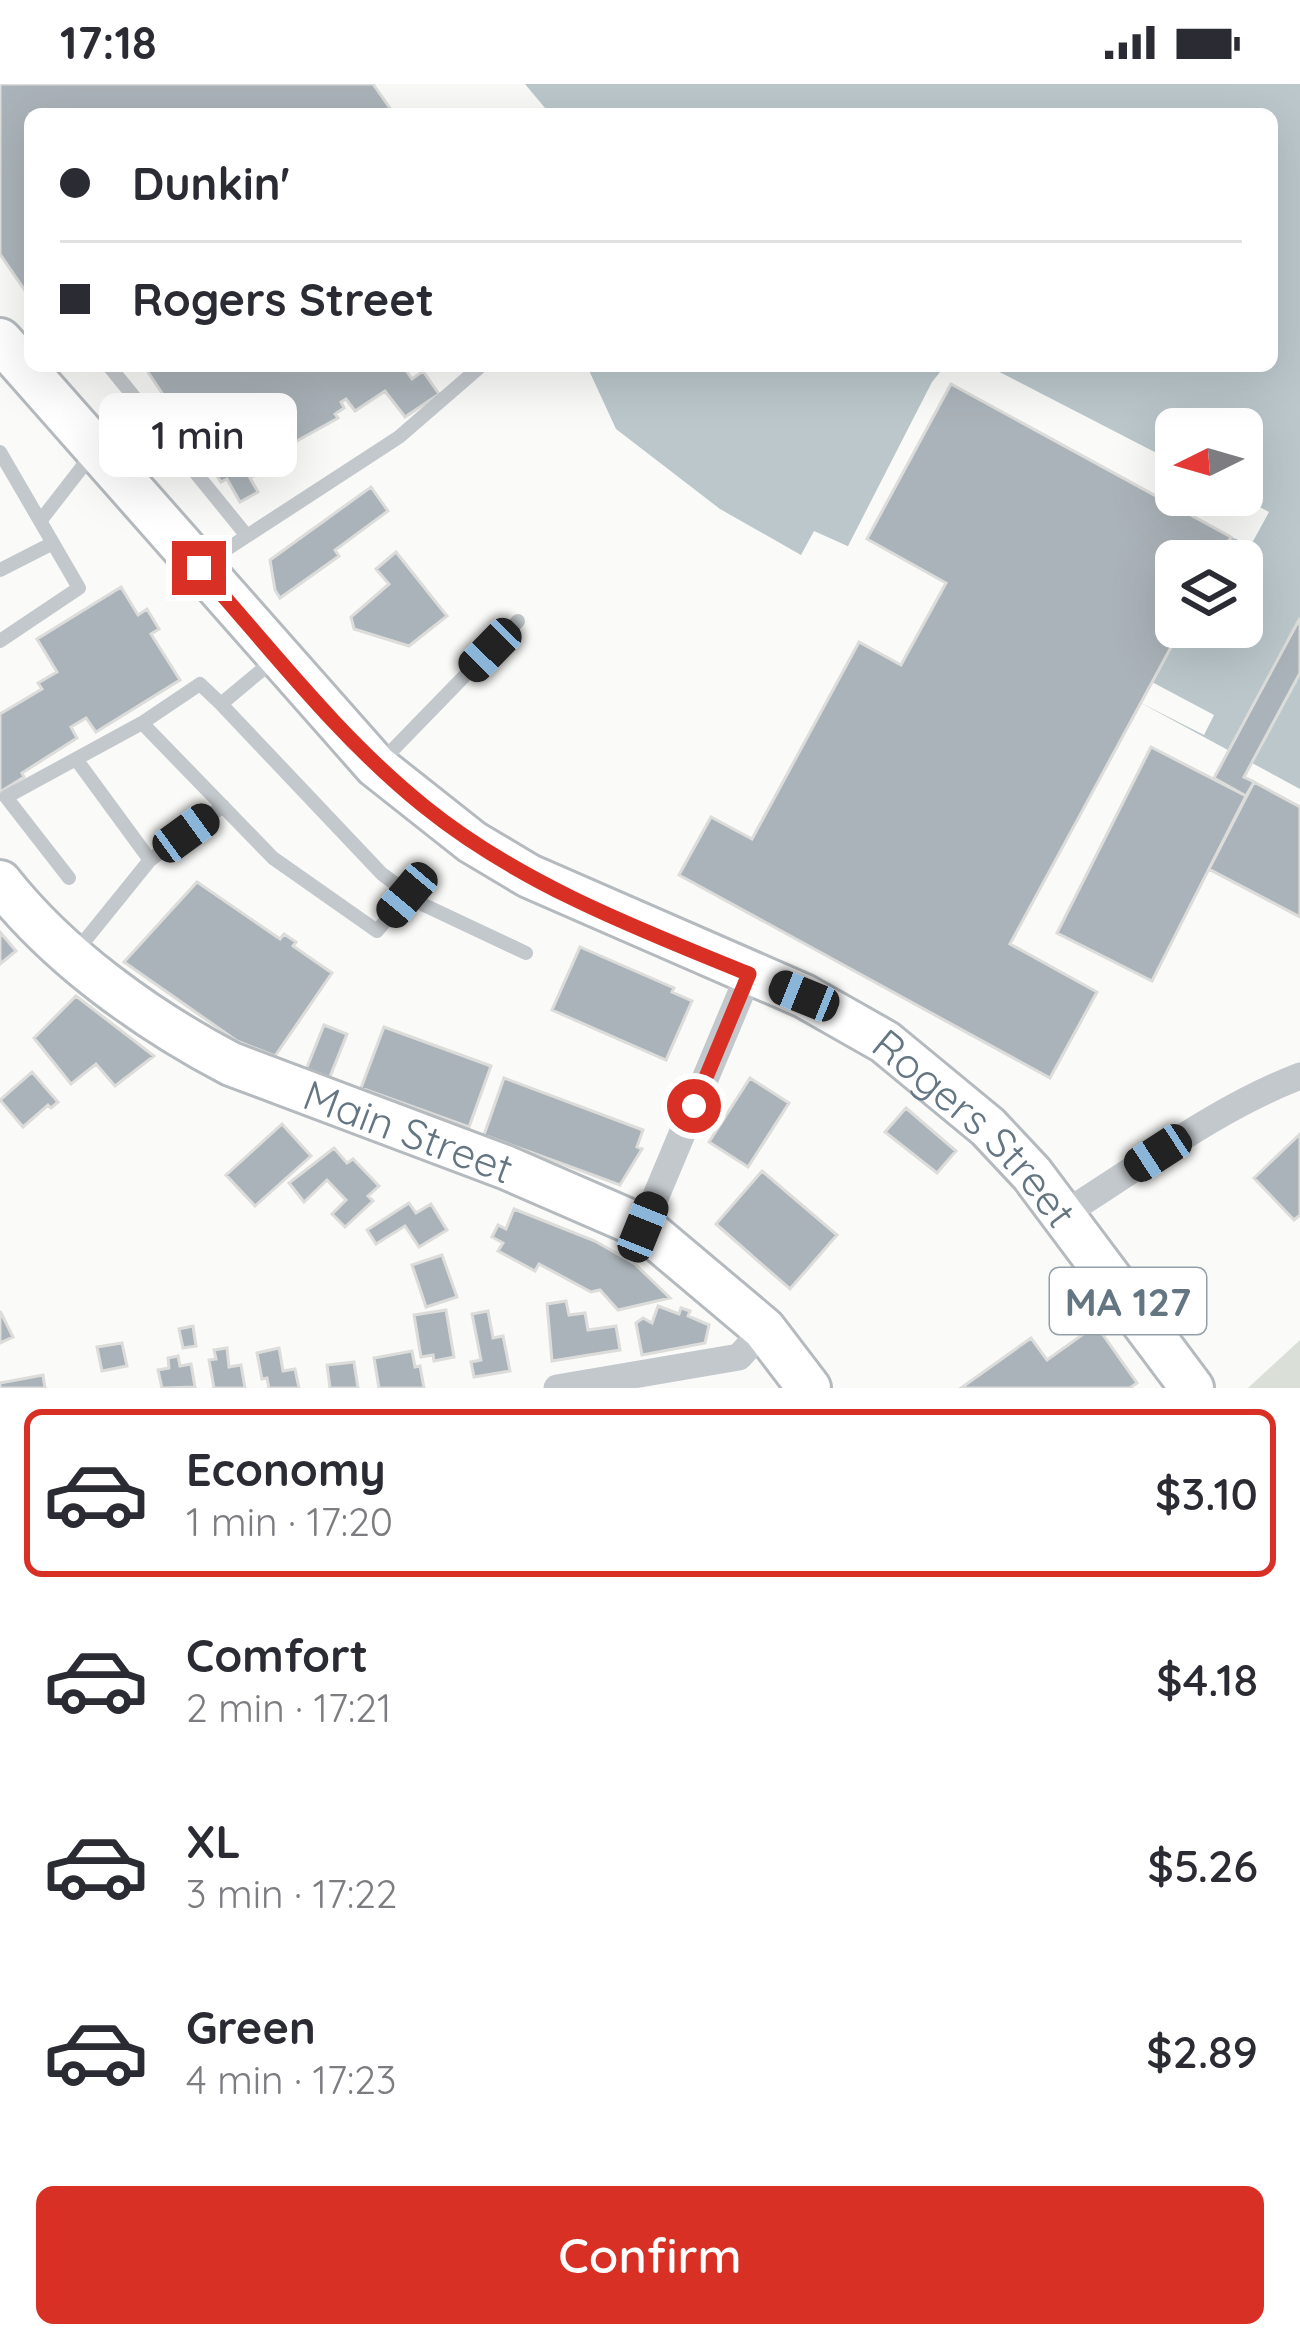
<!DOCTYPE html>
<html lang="en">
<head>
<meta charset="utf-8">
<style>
	body { margin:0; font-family:Quicksand,sans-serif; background:#f2f2f3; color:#2b2b33; height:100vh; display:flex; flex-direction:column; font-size:45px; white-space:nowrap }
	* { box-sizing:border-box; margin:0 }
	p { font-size:39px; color:#7c7c81 }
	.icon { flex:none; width:66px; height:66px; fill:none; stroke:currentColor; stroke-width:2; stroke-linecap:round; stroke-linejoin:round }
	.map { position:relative; height:1304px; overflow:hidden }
	.panel { display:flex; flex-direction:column; background:#fff; flex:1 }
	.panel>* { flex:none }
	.hud { position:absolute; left:24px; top:24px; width:1254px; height:264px; border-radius:18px; box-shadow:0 12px 48px #0002; display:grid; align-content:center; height:264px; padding:0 36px; background:#fff }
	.needle { width:78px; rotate:265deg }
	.tools { position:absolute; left:1155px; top:324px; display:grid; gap:24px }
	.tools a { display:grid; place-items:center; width:108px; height:108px; border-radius:18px; background:#fff; box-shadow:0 12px 48px #0002; font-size:60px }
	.end { position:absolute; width:54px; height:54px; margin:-27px; border:15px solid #d93025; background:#fff; box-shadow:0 0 0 6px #fff }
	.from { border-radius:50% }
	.bubble { position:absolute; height:84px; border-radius:18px; background:#fff; box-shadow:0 12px 48px #0002; font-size:39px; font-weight:600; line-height:84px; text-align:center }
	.car { position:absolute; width:36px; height:72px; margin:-36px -18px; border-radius:15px; box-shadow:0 0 9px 3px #0007; background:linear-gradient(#222 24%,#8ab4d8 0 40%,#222 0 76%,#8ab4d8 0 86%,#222 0) }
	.hud b { display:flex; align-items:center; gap:42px; height:114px; font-size:45px }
	.hud b+b { border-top:3px solid #e1e1e2 }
	.hud i { width:30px; height:30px; background:#2b2b33 }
	ul { padding:21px 0 0; list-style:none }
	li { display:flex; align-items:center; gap:36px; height:168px; margin:0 24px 18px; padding:0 12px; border:6px solid transparent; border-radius:18px }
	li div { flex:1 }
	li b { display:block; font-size:45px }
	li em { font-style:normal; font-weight:600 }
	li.current { border-color:#d93025 }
	li>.icon { width:108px; height:108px; stroke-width:1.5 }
	.button { display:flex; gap:24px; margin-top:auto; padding:24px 36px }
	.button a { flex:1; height:138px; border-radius:18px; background:#d93025; color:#fff; font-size:48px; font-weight:600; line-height:138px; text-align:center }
	.status { display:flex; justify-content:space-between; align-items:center; height:84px; padding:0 60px; background:#fff; direction:ltr }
	.status svg { height:33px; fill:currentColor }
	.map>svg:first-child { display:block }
	.green { fill:#dadfd7 }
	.water { fill:#bbc7cb; fill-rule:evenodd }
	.pier { fill:#fafaf8 }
	.building { fill:#aab3b9; stroke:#dcdcda; stroke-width:3 }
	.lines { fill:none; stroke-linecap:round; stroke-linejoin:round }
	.primary-casing { stroke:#b5babe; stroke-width:48 }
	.service { stroke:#c3c8cc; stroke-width:14 }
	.minor { stroke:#c3c8cc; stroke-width:27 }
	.primary { stroke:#fff; stroke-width:42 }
	.route { stroke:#d93025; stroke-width:15 }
	.labels { text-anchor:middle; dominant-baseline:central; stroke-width:12; stroke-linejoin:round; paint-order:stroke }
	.shield { fill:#fff; stroke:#939fa8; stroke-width:3 }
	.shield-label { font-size:39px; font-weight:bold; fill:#657683 }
	.street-label { font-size:42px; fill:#657683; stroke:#fff }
</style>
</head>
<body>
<div class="status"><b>17:18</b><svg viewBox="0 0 49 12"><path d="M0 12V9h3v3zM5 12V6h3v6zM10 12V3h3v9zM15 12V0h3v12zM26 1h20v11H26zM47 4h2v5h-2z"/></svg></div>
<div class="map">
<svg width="1300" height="1304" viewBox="0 0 1300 1304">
	<rect width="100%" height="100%" fill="#fafaf8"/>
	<path class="green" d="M1300,1256V1304H1248Z"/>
	<path class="water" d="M525,0H1300V705L1141,619L1151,598L814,447L801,471L720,425L616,345L587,282H1272V30H550ZM1176,345H1242V411H1176ZM1176,477H1242V543H1176Z"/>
	<path class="pier" d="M945,282H988L1176,379V411H1237L1269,428L1251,461L1231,453L1218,477H1176V543H1182L1152,598L1214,631L1204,651L1141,619L1151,598L847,464L932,298Z"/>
	<path class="building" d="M0,0H373L394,30H30V214L0,170Z
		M144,282H403L412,295L423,287L439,310L405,333L385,307L355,327L346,315L341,318L344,324L335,330L338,334L270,372L275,380L250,394L258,408L240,418L227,395L221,398Z
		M951,300L1231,453L1218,477H1176V543H1182L1010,860L1097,908L1050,994L679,791L711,733L752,755L859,558L901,581L946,499L867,455Z
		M371,403L388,427L335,466L339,472L280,514L275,506L270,476Z
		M396,468L447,532L409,562L354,545L351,533L389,500L376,485Z
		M121,503L138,531L147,525L159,545L151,550L180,596L96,648L86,634L71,643L77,654L22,689L24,693L0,708V630L42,605L38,599L57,588L37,555Z
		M1300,534V589L1244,693L1254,698L1246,712L1214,694Z
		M1151,663L1246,712L1152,897L1057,849Z
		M1254,698L1300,723V833L1209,785Z
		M197,798L280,855L284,850L296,858L293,862L332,889L275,972L237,957L124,878Z
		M0,848L16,867L0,880Z
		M580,863L674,904L672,908L692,917L666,976L552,926Z
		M76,912L154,972L115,1002L96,980L71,1000L34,954Z
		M324,941L347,950L329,995L306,986Z
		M384,943L491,982L469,1043L361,1004Z
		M32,988L58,1018L51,1024L48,1021L23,1043L0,1016Z
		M504,994L643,1046L637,1063L642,1065L620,1101L484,1051Z
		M750,994L789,1019L748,1083L709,1058Z
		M906,1024L956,1067L937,1089L885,1048Z
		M282,1040L311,1072L255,1122L226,1091Z
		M1300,1050V1131L1294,1136L1254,1094Z
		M334,1064L347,1079L353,1075L379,1102L368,1112L373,1117L345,1143L332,1130L346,1116L327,1096L304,1118L289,1099Z
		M762,1087L837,1151L790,1205L716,1140Z
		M409,1119L416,1129L431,1120L447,1146L419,1163L405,1142L376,1160L367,1146Z
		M514,1125L595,1157L635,1180L670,1214L618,1226L600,1206L591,1208L539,1180L535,1187L498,1167L503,1159L492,1153L498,1141L506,1145Z
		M442,1171L457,1213L426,1223L412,1181Z
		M566,1217L569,1231L585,1229L588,1246L616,1242L620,1266L552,1277L547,1220Z
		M658,1222L679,1230L681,1224L690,1227L688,1232L709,1241L705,1259L642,1271L636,1239L643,1234L652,1239Z
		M446,1226L454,1273L434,1277L433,1271L421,1273L414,1231Z
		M0,1227L13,1253L0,1259Z
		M488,1227L493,1254L503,1252L510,1287L474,1293L471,1278L481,1276L472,1230Z
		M1096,1241L1137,1299L1130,1304H961L1031,1254L1047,1276Z
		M193,1242L196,1262L183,1264L179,1245Z
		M122,1259L127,1282L102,1287L97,1263Z
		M227,1264L229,1283L241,1281L245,1304H214L209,1276L216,1275L214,1266Z
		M279,1264L283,1287L295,1285L299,1304H269L267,1294L262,1295L257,1269Z
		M412,1267L415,1283L420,1282L424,1304H379L374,1274Z
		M178,1272L180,1282L191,1280L195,1303L162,1304L158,1286L169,1284L168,1274Z
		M354,1278L358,1304H330L327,1281Z
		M43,1291L45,1304H0V1299Z"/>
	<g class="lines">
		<defs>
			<g id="primary">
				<path id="s1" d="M0,256L376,682L472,758L529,792L804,912L885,958L988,1043L1032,1090L1192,1304"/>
				<path id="s2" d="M0,798C59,873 147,936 231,980L505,1083L643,1143L764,1245L809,1304"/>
			</g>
		</defs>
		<use href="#primary" class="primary-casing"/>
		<path class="service" d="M109,282L247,452L204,480
			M0,368L79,504L0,557
			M41,436L93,369
			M247,452L399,353L481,282
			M0,486L53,459
			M275,575L221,620L382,790L424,821L526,869
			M142,639L200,600L221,620
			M76,675L150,776L223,722
			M380,679L518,537
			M69,794L6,713L142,639L273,774L377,847L407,811
			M74,870L150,776"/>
		<path class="minor" d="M1064,1130C1141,1082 1215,1025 1300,992
			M643,1143L749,890
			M557,1304L739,1273L764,1245"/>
		<use href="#primary" class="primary"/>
	</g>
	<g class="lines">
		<path class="route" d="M199,484C271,565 340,655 425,723C519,799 638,845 749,890L694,1022"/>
	</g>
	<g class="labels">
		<rect class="shield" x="1050" y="1184" width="156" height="66" rx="9"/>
		<g class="shield-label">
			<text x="1128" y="1217">MA 127</text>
		</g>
		<g class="street-label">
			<text stroke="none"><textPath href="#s2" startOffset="486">Main Street</textPath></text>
			<text stroke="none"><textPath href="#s1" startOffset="1275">Rogers Street</textPath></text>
		</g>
	</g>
</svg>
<div class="tools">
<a><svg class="needle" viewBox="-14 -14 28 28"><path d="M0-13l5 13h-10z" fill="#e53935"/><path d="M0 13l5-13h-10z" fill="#7c7c81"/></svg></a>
<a><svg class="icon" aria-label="layers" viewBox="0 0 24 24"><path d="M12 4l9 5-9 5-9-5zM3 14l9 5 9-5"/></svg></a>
</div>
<i class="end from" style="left:694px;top:1022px"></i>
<i class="end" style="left:199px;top:484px"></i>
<div class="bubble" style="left:99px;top:309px;width:198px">1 min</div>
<i class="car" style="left:490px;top:566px;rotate:224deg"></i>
<i class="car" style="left:186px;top:749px;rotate:54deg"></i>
<i class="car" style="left:407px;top:811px;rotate:220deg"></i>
<i class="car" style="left:804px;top:912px;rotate:292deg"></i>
<i class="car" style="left:1158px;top:1069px;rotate:237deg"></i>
<i class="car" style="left:643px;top:1143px;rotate:22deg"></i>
<div class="hud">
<b><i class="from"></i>Dunkin'</b>
<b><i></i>Rogers Street</b>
</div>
</div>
<section class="panel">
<ul>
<li class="current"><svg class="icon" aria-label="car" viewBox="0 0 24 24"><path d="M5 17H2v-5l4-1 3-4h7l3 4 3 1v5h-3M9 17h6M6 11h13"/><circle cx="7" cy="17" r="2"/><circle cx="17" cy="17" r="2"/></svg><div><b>Economy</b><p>1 min · 17:20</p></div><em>$3.10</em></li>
<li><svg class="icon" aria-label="car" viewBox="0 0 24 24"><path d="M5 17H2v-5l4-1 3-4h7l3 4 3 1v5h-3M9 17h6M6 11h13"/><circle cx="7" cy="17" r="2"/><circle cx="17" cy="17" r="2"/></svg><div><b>Comfort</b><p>2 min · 17:21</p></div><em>$4.18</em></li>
<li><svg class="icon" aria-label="car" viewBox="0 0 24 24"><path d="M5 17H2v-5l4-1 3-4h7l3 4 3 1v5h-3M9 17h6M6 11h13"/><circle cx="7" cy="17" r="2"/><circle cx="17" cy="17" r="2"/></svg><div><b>XL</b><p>3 min · 17:22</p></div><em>$5.26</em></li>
<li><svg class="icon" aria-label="car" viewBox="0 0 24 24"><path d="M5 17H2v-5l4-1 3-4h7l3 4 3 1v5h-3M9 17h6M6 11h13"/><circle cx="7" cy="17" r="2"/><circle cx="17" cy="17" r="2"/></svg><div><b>Green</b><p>4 min · 17:23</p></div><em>$2.89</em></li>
</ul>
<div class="button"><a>Confirm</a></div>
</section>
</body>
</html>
